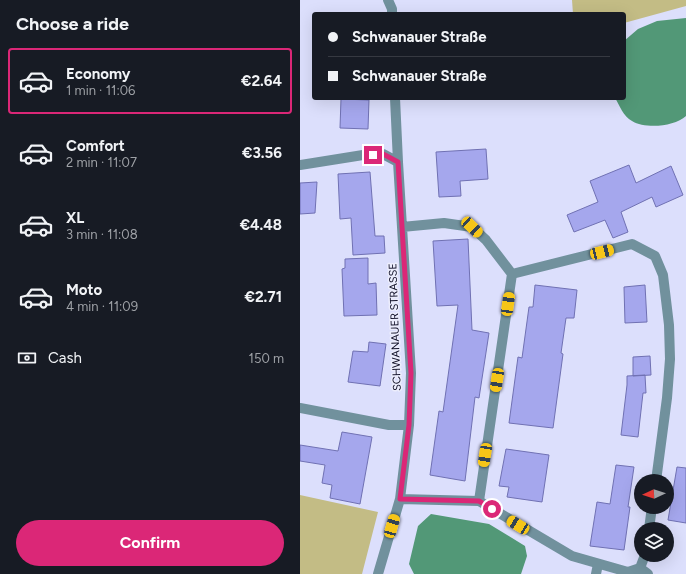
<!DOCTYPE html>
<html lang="en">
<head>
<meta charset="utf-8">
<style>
	body { margin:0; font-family:Figtree,sans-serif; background:#242831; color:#f1f3f6; height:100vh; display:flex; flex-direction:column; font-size:15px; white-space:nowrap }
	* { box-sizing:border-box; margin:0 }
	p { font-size:13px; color:#9ea1a6 }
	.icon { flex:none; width:22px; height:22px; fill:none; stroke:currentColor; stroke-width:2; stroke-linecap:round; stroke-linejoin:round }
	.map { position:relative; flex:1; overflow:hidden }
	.panel { display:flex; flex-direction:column; background:#171b24; width:300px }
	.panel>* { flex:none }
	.guide { position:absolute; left:12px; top:12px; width:314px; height:88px; border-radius:4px; box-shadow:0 4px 16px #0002; display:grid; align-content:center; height:88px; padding:0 16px; background:#171b24 }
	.needle { width:26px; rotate:267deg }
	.controls { position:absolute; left:334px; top:474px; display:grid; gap:8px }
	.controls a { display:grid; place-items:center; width:40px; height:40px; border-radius:50%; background:#171b24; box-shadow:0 4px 16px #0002; font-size:20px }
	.end { position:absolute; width:18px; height:18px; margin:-9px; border:5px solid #db2777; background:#fff; box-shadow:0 0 0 2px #fff }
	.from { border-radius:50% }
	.car { position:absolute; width:12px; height:24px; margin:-12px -6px; border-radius:5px; box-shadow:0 0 3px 1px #0007; background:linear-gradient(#f5c518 24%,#345 0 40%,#f5c518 0 76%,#345 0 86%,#f5c518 0) }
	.guide b { display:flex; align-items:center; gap:14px; height:38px; font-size:15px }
	.guide b+b { border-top:1px solid #363941 }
	.guide i { width:10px; height:10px; background:#f1f3f6 }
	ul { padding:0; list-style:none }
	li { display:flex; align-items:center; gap:12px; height:66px; margin:0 8px 6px; padding:0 8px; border:2px solid transparent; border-radius:4px }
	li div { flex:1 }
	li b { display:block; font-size:15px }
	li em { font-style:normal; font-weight:700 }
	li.on { border-color:#db2777 }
	li>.icon { width:36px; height:36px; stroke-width:1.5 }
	h2 { padding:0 16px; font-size:18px; line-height:48px }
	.pay { display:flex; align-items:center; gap:10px; height:44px; padding:0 16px; font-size:15px }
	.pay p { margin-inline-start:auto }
	.button { display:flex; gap:8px; margin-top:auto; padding:8px 16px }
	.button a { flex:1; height:46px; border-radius:24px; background:#db2777; color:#fff; font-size:16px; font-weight:700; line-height:46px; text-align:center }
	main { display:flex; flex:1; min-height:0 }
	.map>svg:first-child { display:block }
	.green { fill:#c3bc85 }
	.water { fill:#529877 }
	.building { fill:#a5a7ed; stroke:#7071b3 }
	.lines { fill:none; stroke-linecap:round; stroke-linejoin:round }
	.minor { stroke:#71919d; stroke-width:10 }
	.route { stroke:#db2777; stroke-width:5 }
	.labels { text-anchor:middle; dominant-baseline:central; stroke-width:3; stroke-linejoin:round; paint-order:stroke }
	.street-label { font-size:11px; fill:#0d0c24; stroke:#ecedfc }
</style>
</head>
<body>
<main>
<section class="panel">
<h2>Choose a ride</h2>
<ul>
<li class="on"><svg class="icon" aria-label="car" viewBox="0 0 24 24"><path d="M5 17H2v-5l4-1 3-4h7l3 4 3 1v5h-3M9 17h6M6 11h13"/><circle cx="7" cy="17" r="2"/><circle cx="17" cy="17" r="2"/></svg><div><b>Economy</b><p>1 min · 11:06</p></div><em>€2.64</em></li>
<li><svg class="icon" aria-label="car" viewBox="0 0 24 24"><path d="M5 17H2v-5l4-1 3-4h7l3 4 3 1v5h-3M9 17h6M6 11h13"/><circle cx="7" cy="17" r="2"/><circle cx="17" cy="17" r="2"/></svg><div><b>Comfort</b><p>2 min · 11:07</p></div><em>€3.56</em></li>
<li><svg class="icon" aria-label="car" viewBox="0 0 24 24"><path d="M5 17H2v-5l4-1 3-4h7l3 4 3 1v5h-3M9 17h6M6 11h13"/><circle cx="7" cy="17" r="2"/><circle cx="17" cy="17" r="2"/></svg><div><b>XL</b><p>3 min · 11:08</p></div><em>€4.48</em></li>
<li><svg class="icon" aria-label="car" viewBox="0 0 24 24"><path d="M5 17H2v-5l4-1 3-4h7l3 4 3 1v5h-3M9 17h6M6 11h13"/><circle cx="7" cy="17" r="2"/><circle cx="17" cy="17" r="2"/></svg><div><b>Moto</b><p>4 min · 11:09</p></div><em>€2.71</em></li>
</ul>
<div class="pay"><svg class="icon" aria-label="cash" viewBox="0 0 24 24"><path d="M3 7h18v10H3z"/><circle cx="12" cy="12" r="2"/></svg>Cash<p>150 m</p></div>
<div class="button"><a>Confirm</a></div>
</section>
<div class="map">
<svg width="386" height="574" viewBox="0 0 386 574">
	<rect width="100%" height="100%" fill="#dcdffc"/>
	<path class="green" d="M272,0H386V6L324,23V14H273Z
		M0,495L78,512L62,574H0Z"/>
	<path class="water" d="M386,18V116C374,127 345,129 332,121C323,116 320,106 315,98H324V41L338,29L357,21Z
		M131,514L189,524L225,546L227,556L221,574H114L109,564L118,526Z"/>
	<path class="building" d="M41,99L69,100L68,129L40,128Z
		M186,149L188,179L160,181L161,196L139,197L136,152Z
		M329,165L336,183L371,166L383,195L356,207L352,197L321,212L328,232L313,238L305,220L274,232L267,215L298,202L290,181Z
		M70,172L75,236H84L85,253L53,255L51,218L40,219L38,174Z
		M17,182L15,213L0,214V183Z
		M168,239L172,330L189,333L179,398L175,397L165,481L130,475L139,411L143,412L158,305L137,306L133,241Z
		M68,258V284L76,283L77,315L44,316L42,269L45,268V259Z
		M235,285L277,290L274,318H266L261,353L263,354L253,428L209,423L218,357L222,358L229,307H233Z
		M345,285L347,322L325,323L324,287Z
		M69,342L86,344L80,386L48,382L53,351L68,352Z
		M350,356L351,375L333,376V357Z
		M345,375L346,393H343L338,437L321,435L327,385V376Z
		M42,432L72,437L60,504L30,498L32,485L22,483L25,465L0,461V445L38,451Z
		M206,449L249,455L242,502L207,497L209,487L199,486Z
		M316,465L334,467L328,507H330L324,550L290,546L297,502L310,504Z
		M377,467L386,468V523L368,520Z"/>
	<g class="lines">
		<path class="minor" d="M88,0L92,9V14
			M95,98L98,162
			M0,165L63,155L83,154L98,162L111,373L109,425L100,499L78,574
			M102,227L144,223L172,227L186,240L212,274L332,244L355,256L363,275L369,325L370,359L367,398L356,481
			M0,408L89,425H109
			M100,499L179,501L272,556L328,572L340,568L348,574
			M179,501L212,274
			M349,529L352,507
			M340,568L345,555
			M296,574L298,564"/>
	</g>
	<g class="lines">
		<path class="route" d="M73,155L83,154L98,162L111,373L109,425L100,499L179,501L192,509"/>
	</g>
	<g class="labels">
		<g class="street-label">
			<text transform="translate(95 327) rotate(-92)">SCHWANAUER STRASSE</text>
		</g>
	</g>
</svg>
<div class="controls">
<a><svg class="needle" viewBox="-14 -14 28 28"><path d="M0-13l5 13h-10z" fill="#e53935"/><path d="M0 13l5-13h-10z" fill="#9ea1a6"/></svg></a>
<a><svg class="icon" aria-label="layers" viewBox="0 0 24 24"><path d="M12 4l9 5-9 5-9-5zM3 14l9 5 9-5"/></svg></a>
</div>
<i class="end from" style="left:192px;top:509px"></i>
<i class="end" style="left:73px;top:155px"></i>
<i class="car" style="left:172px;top:227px;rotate:133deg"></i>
<i class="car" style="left:302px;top:252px;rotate:76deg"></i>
<i class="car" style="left:208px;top:304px;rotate:8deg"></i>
<i class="car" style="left:197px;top:380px;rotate:189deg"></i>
<i class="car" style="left:185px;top:455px;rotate:189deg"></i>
<i class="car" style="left:218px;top:525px;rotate:301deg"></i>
<i class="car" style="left:92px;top:526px;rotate:16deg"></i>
<div class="guide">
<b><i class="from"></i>Schwanauer Straße</b>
<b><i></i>Schwanauer Straße</b>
</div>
</div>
</main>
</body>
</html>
